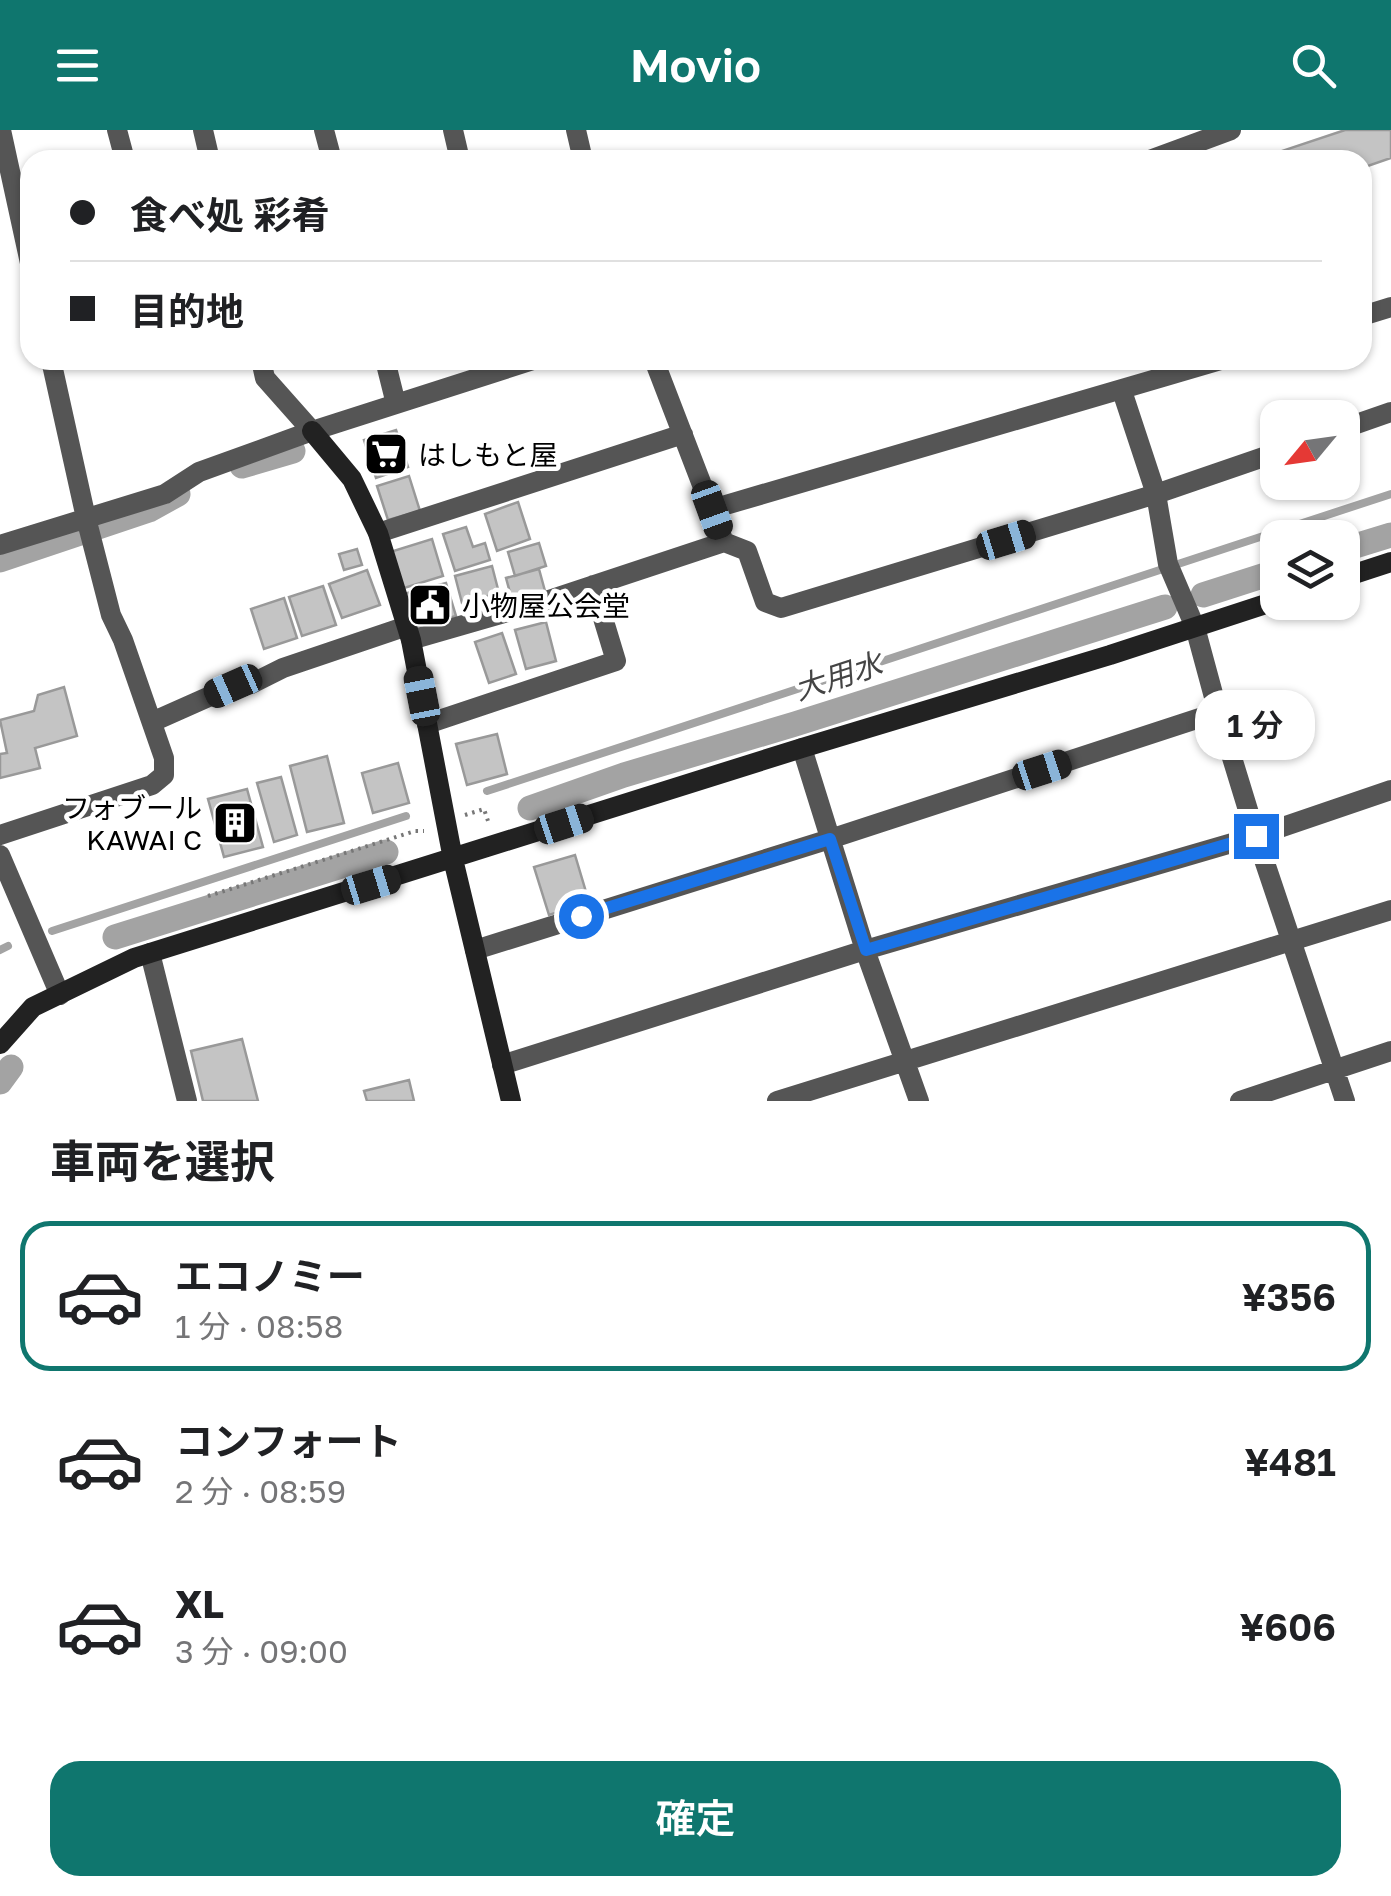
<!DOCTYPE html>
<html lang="ja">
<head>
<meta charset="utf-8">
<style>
	body { margin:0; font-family:"Golos Text","Noto Sans JP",sans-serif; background:#f2f2f2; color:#202124; height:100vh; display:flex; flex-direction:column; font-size:38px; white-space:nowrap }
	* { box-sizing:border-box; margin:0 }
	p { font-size:32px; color:#757577 }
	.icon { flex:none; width:55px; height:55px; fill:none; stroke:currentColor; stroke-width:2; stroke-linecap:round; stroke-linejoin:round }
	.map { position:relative; height:971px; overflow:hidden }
	.sheet { display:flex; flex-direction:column; background:#fff; flex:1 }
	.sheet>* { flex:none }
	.top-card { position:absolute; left:20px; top:20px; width:1352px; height:220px; border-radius:30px; box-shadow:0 2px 8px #0004; display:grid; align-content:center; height:220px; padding:0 50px; background:#fff }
	.needle { width:65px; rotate:241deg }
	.fabs { position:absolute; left:1260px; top:270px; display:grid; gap:20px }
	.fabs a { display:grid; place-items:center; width:100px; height:100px; border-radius:20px; background:#fff; box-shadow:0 2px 8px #0004; font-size:50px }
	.end { position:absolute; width:45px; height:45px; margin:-22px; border:12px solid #1a73e8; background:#fff; box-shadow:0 0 0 5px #fff }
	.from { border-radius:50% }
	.bubble { position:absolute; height:70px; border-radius:30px; background:#fff; box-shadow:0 2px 8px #0004; font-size:32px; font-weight:600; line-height:70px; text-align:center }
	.car { position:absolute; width:30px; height:60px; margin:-30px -15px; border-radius:12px; box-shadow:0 0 8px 2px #0007; background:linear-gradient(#222 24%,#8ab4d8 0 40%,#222 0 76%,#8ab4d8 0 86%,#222 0) }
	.top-card b { display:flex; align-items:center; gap:35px; height:95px; font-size:38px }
	.top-card b+b { border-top:2px solid #e0e0e0 }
	.top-card i { width:25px; height:25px; background:#202124 }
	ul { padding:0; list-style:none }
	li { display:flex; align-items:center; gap:30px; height:150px; margin:0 20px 15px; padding:0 30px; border:5px solid transparent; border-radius:30px }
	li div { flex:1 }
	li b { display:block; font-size:38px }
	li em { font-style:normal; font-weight:600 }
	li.on { border-color:#0f766e }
	li>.icon { width:90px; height:90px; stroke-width:1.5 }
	h2 { padding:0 50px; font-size:45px; line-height:120px }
	.button { display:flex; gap:20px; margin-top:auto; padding:20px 50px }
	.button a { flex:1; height:115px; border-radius:30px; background:#0f766e; color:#fff; font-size:40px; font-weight:600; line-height:115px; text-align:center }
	header { display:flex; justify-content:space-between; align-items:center; height:130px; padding:0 50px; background:#0f766e; color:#fff; font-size:45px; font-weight:600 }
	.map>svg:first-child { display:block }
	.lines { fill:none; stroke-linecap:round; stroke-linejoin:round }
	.stream { stroke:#a3a3a3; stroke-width:8 }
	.canal { stroke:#a3a3a3; stroke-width:25 }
	.building { fill:#c4c4c4; stroke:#999; stroke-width:2.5 }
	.path { stroke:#777; stroke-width:4; stroke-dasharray:2.5 5; stroke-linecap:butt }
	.street { stroke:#555; stroke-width:20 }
	.secondary { stroke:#222; stroke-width:20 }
	.route { stroke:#1a73e8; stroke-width:12 }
	.labels { text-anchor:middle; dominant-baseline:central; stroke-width:9; stroke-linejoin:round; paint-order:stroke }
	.poi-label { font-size:28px; fill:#000; stroke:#fff; text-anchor:start }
	.water-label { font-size:30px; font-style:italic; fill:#444; stroke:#fff }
</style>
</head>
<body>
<header><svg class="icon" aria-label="menu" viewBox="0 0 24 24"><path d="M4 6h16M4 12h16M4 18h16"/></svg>Movio<svg class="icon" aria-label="search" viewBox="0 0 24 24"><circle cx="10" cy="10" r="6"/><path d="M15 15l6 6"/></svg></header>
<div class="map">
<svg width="1391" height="971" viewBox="0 0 1391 971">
	<rect width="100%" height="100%" fill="#fff"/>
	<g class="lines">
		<path class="stream" d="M487,661L1391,364
			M52,801L406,686
			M0,820L8,816"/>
		<path class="canal" d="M242,336L293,321
			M1342,420L1391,405
			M0,430L149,380L178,364
			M1203,465L1278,441
			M530,678L624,645L795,594L1165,477
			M115,807L386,722
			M0,952L11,937"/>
	</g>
	<path class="building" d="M1345,0H1391V28L1362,38V30H1269L1267,26Z
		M396,300L408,337L376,348L364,310Z
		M409,346L420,381L388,390L377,356Z
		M518,372L530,409L497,421L485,384Z
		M466,397L473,417L485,413L490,430L455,441L443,404Z
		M432,409L443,446L401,459L390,422Z
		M539,413L546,436L515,446L508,422Z
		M357,419L362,435L344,440L339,424Z
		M492,436L499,463L462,473L455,446Z
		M539,439L545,461L512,470L506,448Z
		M367,440L380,475L342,488L329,454Z
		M446,453L456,486L413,498L404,464Z
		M323,456L336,495L302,506L289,467Z
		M284,468L297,508L264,519L251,479Z
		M546,492L556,531L526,539L515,500Z
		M502,503L516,544L489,553L475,512Z
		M64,557L77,606L35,618L40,638L0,648V624L7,623L0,590L34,581L38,565Z
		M497,604L507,644L467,655L456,614Z
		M327,626L344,693L307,702L290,636Z
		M398,633L409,673L373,683L362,643Z
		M281,647L297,705L274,712L257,653Z
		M247,659L263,717L224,727L208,669Z
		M575,725L589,772L549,785L534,737Z
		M242,909L258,971H203L191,921Z
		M409,950L414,971H367L364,961Z"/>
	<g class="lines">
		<path class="path" d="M465,685L484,679L489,694
			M208,766L415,701H424"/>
		<path class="street" d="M1,0L30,133
			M117,0L125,30
			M203,0L210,30
			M324,0L332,30
			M453,0L460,30
			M576,0L583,30
			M1150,30L1231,0
			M1362,186L1391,177
			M261,230L265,248L312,301
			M385,230L396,274
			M654,230L724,412
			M1122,261L1156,364L1168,434L1195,497L1218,582L1256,706L1345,971
			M1342,299L1391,282
			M712,379L1221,230
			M378,403L683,304
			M0,415L165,364L199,342L312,301L533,230
			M411,510L549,470L724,412L747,421L765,472L781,478L1156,364L1278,322
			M152,592L233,556L251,554L283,538L407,496
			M427,594L616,531L593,455
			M802,618L865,820L919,971
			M0,705L152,655L164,645V628L123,510L111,485L86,388L51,230
			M0,725L60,865
			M475,820L830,709L1218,582
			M150,823L187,971
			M502,935L865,820L1256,706L1391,660
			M777,971L1391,780
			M1240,971L1391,921"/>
		<path class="secondary" d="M312,301L352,349L378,403L411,510L453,729L511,971
			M1342,448L1391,432
			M0,914L33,877L134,828L802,618L1110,525L1278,470"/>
	</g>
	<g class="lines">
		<path class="route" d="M581,786L830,709L866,820L1256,706"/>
	</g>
	<defs>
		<symbol id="supermarket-square" viewBox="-11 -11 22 22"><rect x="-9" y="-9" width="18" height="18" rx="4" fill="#000" stroke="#fff"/><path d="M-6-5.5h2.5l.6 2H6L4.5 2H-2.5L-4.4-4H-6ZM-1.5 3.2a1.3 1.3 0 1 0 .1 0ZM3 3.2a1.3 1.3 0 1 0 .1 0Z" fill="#fff"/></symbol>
		<symbol id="civic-square" viewBox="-11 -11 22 22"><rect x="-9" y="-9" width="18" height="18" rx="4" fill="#000" stroke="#fff"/><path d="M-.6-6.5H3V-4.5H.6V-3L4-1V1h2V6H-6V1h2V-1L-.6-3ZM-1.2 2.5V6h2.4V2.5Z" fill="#fff"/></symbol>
		<symbol id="building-square" viewBox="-11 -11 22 22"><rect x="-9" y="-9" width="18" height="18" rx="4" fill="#000" stroke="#fff"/><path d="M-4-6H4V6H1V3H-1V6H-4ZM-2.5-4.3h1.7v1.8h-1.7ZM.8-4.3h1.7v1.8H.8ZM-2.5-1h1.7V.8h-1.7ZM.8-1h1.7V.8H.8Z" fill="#fff"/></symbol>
	</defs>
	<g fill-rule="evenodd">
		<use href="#supermarket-square" x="361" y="299" width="50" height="50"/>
		<use href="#civic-square" x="405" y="450" width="50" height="50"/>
		<use href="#building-square" x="210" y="668" width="50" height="50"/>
	</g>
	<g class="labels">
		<g class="poi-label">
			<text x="418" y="324">はしもと屋</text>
			<text x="462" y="475">小物屋公会堂</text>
			<text x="202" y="677" text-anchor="end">フォブール<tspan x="202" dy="32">KAWAI C</tspan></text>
		</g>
		<g class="water-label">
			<text transform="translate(838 546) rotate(-18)">大用水</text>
		</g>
	</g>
</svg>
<div class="fabs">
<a><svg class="needle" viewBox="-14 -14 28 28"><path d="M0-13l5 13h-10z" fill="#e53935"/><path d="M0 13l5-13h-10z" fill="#757577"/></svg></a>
<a><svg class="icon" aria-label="layers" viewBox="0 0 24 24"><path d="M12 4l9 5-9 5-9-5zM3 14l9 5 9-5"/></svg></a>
</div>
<i class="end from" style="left:581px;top:786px"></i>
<i class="end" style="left:1256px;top:706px"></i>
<div class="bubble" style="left:1195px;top:560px;width:120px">1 分</div>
<i class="car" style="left:712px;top:380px;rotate:160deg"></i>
<i class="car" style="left:1006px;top:410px;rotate:73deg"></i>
<i class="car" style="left:233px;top:556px;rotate:246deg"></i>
<i class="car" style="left:422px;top:566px;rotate:349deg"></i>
<i class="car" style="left:1042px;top:640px;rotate:72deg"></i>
<i class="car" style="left:564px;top:694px;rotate:72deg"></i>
<i class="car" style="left:371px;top:755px;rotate:73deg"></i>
<div class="top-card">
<b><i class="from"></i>食べ処 彩肴</b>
<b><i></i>目的地</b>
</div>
</div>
<section class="sheet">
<h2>車両を選択</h2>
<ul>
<li class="on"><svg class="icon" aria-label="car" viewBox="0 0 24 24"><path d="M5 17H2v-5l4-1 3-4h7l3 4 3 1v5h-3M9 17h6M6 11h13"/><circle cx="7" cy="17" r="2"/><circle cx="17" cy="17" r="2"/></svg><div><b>エコノミー</b><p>1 分 · 08:58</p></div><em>¥356</em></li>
<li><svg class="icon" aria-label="car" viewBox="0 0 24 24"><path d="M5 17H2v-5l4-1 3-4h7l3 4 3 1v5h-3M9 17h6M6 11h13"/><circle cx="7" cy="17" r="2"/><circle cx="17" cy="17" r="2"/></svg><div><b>コンフォート</b><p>2 分 · 08:59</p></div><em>¥481</em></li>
<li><svg class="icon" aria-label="car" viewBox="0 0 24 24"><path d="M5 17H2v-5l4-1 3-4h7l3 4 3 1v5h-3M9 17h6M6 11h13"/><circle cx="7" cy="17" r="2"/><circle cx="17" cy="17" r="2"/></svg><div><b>XL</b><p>3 分 · 09:00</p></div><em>¥606</em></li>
</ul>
<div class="button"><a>確定</a></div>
</section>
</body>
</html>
